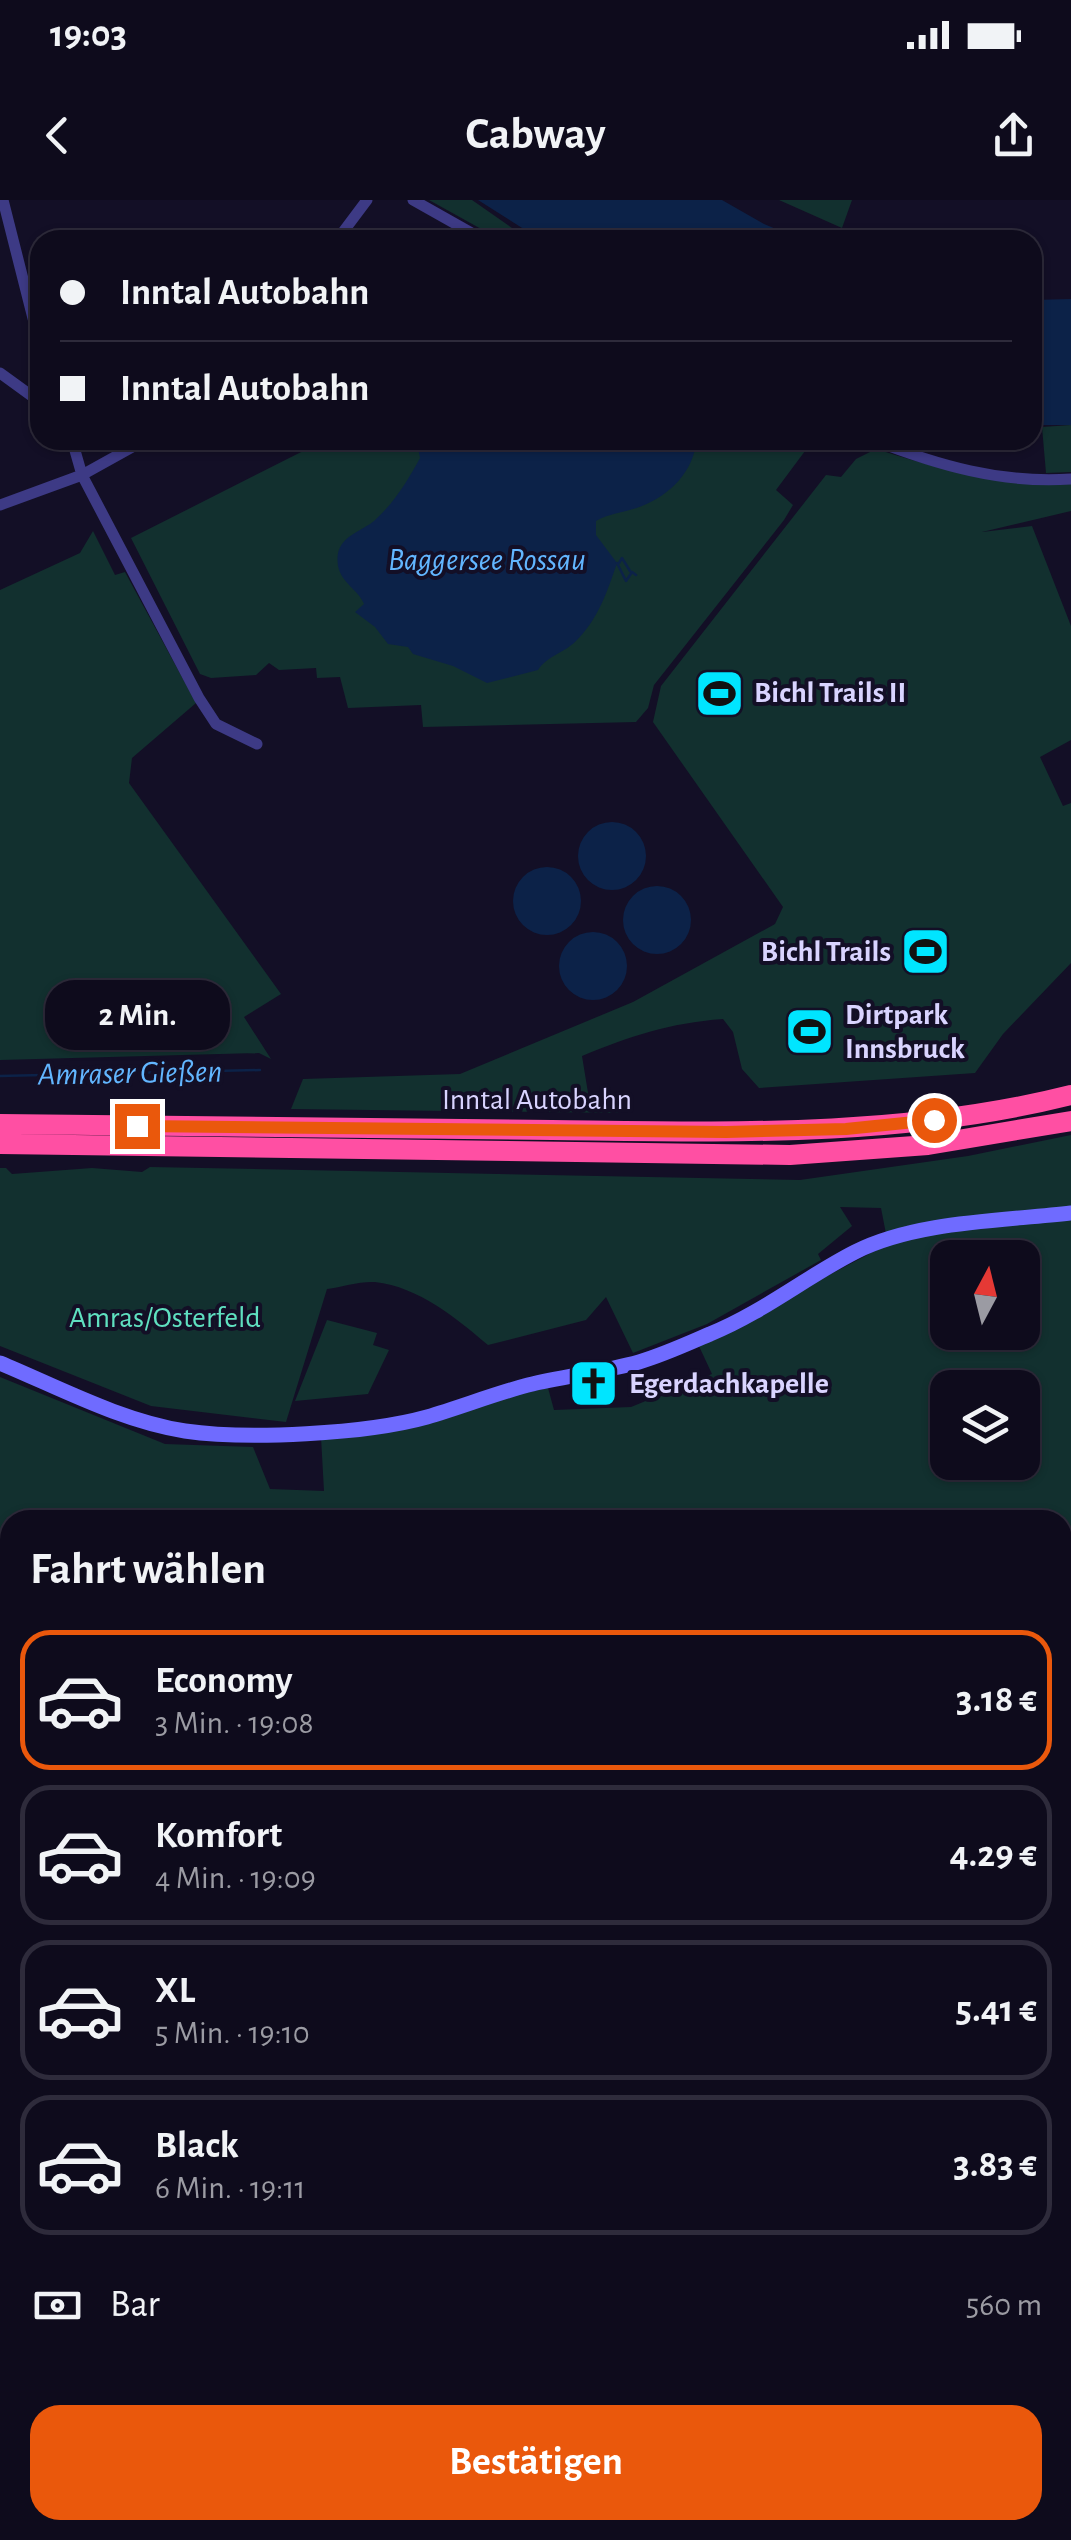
<!DOCTYPE html>
<html lang="de">
<head>
<meta charset="utf-8">
<style>
	body { margin:0; font-family:"Alegreya Sans",sans-serif; background:#1c1929; color:#f1f3f6; height:100vh; display:flex; flex-direction:column; font-size:38px; white-space:nowrap }
	* { box-sizing:border-box; margin:0 }
	p { font-size:32px; color:#9b9ba3 }
	.icon { flex:none; width:55px; height:55px; fill:none; stroke:currentColor; stroke-width:2; stroke-linecap:round; stroke-linejoin:round }
	.map { position:relative; flex:1; overflow:hidden }
	.details { position:absolute; left:0px; top:1310px; width:1072px; height:1030px; display:flex; flex-direction:column; background:#0e0b1c; border-radius:30px 30px 0 0; box-shadow:0 2px 8px #0004,0 0 0 2px #2e2b3b }
	.details>* { flex:none }
	.hud { position:absolute; left:30px; top:30px; width:1012px; height:220px; border-radius:30px; box-shadow:0 2px 8px #0004,0 0 0 2px #2e2b3b; display:grid; align-content:center; height:220px; padding:0 30px; background:#0e0b1c }
	.needle { width:65px; rotate:7deg }
	.buttons { position:absolute; left:930px; top:1040px; display:grid; gap:20px }
	.buttons a { display:grid; place-items:center; width:110px; height:110px; border-radius:20px; background:#0e0b1c; box-shadow:0 2px 8px #0004,0 0 0 2px #2e2b3b; font-size:50px }
	.end { position:absolute; width:45px; height:45px; margin:-22px; border:12px solid #ea580c; background:#fff; box-shadow:0 0 0 5px #fff }
	.from { border-radius:50% }
	.bubble { position:absolute; height:70px; border-radius:30px; background:#0e0b1c; box-shadow:0 2px 8px #0004,0 0 0 2px #2e2b3b; font-size:32px; font-weight:700; line-height:70px; text-align:center }
	.hud b { display:flex; align-items:center; gap:35px; height:95px; font-size:38px }
	.hud b+b { border-top:2px solid #2e2b3b }
	.hud i { width:25px; height:25px; background:#f1f3f6 }
	ul { padding:0; list-style:none }
	li { display:flex; align-items:center; gap:30px; height:140px; margin:0 20px 15px; padding:0 10px; border:5px solid #2e2b3b; border-radius:30px }
	li div { flex:1 }
	li b { display:block; font-size:38px }
	li em { font-style:normal; font-weight:700 }
	li.on { border-color:#ea580c }
	li>.icon { width:90px; height:90px; stroke-width:1.5 }
	h2 { padding:0 30px; font-size:45px; line-height:120px }
	.pay { display:flex; align-items:center; gap:25px; height:110px; padding:0 30px; font-size:38px }
	.pay p { margin-inline-start:auto }
	.cta { display:flex; gap:20px; margin-top:auto; padding:20px 30px }
	.cta a { flex:1; height:115px; border-radius:30px; background:#ea580c; color:#fff; font-size:40px; font-weight:700; line-height:115px; text-align:center }
	.status { display:flex; justify-content:space-between; align-items:center; height:70px; padding:0 50px; background:#0e0b1c; direction:ltr }
	.status svg { height:28px; fill:currentColor }
	header { display:flex; justify-content:space-between; align-items:center; height:130px; padding:0 30px; background:#0e0b1c; font-size:45px; font-weight:700 }
	.map>svg:first-child { display:block }
	.green { fill:#12302f; fill-rule:evenodd }
	.water { fill:#0c2248 }
	.lines { fill:none; stroke-linecap:round; stroke-linejoin:round }
	.stream { stroke:#0c2248; stroke-width:2.5 }
	.street { stroke:#3d3a85; stroke-width:11 }
	.secondary { stroke:#6f6bff; stroke-width:15 }
	.highway { stroke:#ff4fa3; stroke-width:20 }
	.route { stroke:#ea580c; stroke-width:12 }
	.labels { text-anchor:middle; dominant-baseline:central; stroke-width:8; stroke-linejoin:round; paint-order:stroke }
	.poi-label { font-size:30px; font-weight:bold; fill:#d9d4ff; stroke:#130f26; text-anchor:start }
	.street-label { font-size:30px; fill:#d9d4ff; stroke:#130f26 }
	.park-label { font-size:30px; fill:#5fe0c0; stroke:#130f26 }
	.water-label { font-size:32px; font-style:italic; fill:#62b6ff; stroke:#130f26 }
</style>
</head>
<body>
<div class="status"><b>19:03</b><svg viewBox="0 0 49 12"><path d="M0 12V9h3v3zM5 12V6h3v6zM10 12V3h3v9zM15 12V0h3v12zM26 1h20v11H26zM47 4h2v5h-2z"/></svg></div>
<header><svg class="icon" aria-label="back" viewBox="0 0 24 24"><path d="M15 5l-7 7 7 7"/></svg>Cabway<svg class="icon" aria-label="share" viewBox="0 0 24 24"><path d="M12 15V3M7 8l5-5 5 5M5 13v7h14v-7"/></svg></header>
<div class="map">
<svg width="1071" height="2340" viewBox="0 0 1071 2340">
	<rect width="100%" height="100%" fill="#130f26"/>
	<path class="green" d="M429,0H472L522,35L501,40Z
		M779,0H852L842,28Z
		M1071,225V272L1046,273L1042,227Z
		M325,240H792L805,251L776,290L793,305L784,320L654,485L648,508L636,522L423,527L421,505L348,508L340,477L317,478L316,468L279,470L269,463L256,475L211,478L200,474L131,338Z
		M876,249C940,269 1003,288 1071,282V311L982,332L1032,326L1071,426V540L1040,557L1063,606L1071,603V763L1003,834L975,873L759,888L742,869L733,832L723,819C669,823 631,836 582,856L590,905L622,913L291,909L303,879L460,874L633,802L775,724L783,707L653,522L661,486L826,275L841,277L856,259Z
		M93,331L115,375L125,372L196,503L132,558L129,583L281,794L244,817L271,859L259,853L0,860V390L80,353Z
		M1071,935V1356L1063,1360L1062,1320H10V1520L0,1521V1177L165,1244L253,1247L270,1289L324,1291L321,1237L548,1188L554,1210L631,1207L712,1174L698,1144L888,1044L881,1008L840,1007L852,1026L818,1054L821,1060L707,1124L633,1153L606,1097L586,1120L488,1145C456,1118 419,1087 375,1082C360,1081 342,1087 327,1089L286,1222L151,1206L0,1146V968H6L12,974L92,968L142,972L150,967L800,980L968,956ZM948,1058H1022V1132H948ZM948,1188H1022V1262H948Z
		M327,1120L377,1133L373,1145L389,1150L368,1194L295,1201Z
		M1071,1449V1929H1063L1062,1456Z
		M1064,1944L1071,1945V2310L1063,2317Z"/>
	<path class="water" d="M478,0H722L764,24L802,40H541Z
		M1071,99V225H1033V100Z
		M426,240H695L696,241C694,271 670,295 642,306C627,312 610,313 596,321V335L617,363C607,392 599,418 576,441C564,453 547,456 538,470L487,483L453,466L413,454L408,447L388,444L375,427L355,412L364,404C358,389 342,384 338,366C337,358 337,351 342,344C349,334 364,329 374,321C394,303 407,282 420,258L418,248Z
		M578 656a34 34 0 1 1 68 0a34 34 0 1 1-68 0Z
		M513 701a34 34 0 1 1 68 0a34 34 0 1 1-68 0Z
		M623 720a34 34 0 1 1 68 0a34 34 0 1 1-68 0Z
		M559 766a34 34 0 1 1 68 0a34 34 0 1 1-68 0Z"/>
	<g class="lines">
		<path class="stream" d="M617,363L626,381L632,372L636,375
			M619,363L622,358L630,371
			M0,876L260,870"/>
		<path class="street" d="M3,0L40,146
			M413,0L484,40
			M337,40L367,0
			M0,173L40,202
			M72,240L82,275L199,498L216,524L257,544
			M873,240C937,265 1002,284 1071,279
			M0,305L82,275L145,240
			M0,2029L10,2009
			M0,2092L10,2084
			M0,2202L10,2197
			M68,2330L79,2340
			M5,2340L16,2330
			M312,2340L322,2330
			M943,2340L949,2330"/>
		<path class="secondary" d="M0,1163C60,1188 121,1221 185,1231C247,1240 366,1234 427,1217C461,1207 494,1194 528,1185C565,1176 603,1172 639,1162C663,1155 687,1144 710,1134C762,1113 806,1077 855,1052C916,1021 1003,1021 1071,1013
			M1062,1442L1071,1436
			M208,2340L212,2330"/>
		<path class="highway" d="M0,924C184,927 368,929 552,930C725,932 901,938 1071,895
			M0,944L790,955L928,945L1071,921"/>
	</g>
	<g class="lines">
		<path class="route" d="M137,926L726,932L846,929L934,920"/>
	</g>
	<defs>
		<symbol id="stadium-square" viewBox="-11 -11 22 22"><rect x="-9" y="-9" width="18" height="18" rx="4" fill="#00e5ff" stroke="#130f26"/><path d="M0-5a6.5 5 0 1 0 0 10a6.5 5 0 1 0 0-10ZM-3.5-1.8h7v3.6h-7Z" fill="#111"/></symbol>
		<symbol id="church-square" viewBox="-11 -11 22 22"><rect x="-9" y="-9" width="18" height="18" rx="4" fill="#00e5ff" stroke="#130f26"/><path d="M-1.2-6h2.4v3.5h3.3v2.4h-3.3V6h-2.4V-.1h-3.3v-2.4h3.3Z" fill="#111"/></symbol>
	</defs>
	<g fill-rule="evenodd">
		<use href="#stadium-square" x="692" y="466" width="55" height="55"/>
		<use href="#stadium-square" x="898" y="724" width="55" height="55"/>
		<use href="#stadium-square" x="782" y="804" width="55" height="55"/>
		<use href="#church-square" x="566" y="1156" width="55" height="55"/>
	</g>
	<g class="labels">
		<g class="poi-label">
			<text x="754" y="493">Bichl Trails II</text>
			<text x="891" y="752" text-anchor="end">Bichl Trails</text>
			<text x="845" y="815">Dirtpark<tspan x="845" dy="34">Innsbruck</tspan></text>
			<text x="629" y="1184">Egerdachkapelle</text>
		</g>
		<g class="street-label">
			<text x="537" y="900">Inntal Autobahn</text>
		</g>
		<g class="park-label">
			<text x="165" y="1118">Amras/Osterfeld</text>
		</g>
		<g class="water-label">
			<text x="487" y="360">Baggersee Rossau</text>
			<text transform="translate(130 873) rotate(-1)">Amraser Gießen</text>
		</g>
	</g>
</svg>
<div class="buttons">
<a><svg class="needle" viewBox="-14 -14 28 28"><path d="M0-13l5 13h-10z" fill="#e53935"/><path d="M0 13l5-13h-10z" fill="#9b9ba3"/></svg></a>
<a><svg class="icon" aria-label="layers" viewBox="0 0 24 24"><path d="M12 4l9 5-9 5-9-5zM3 14l9 5 9-5"/></svg></a>
</div>
<i class="end from" style="left:934px;top:920px"></i>
<i class="end" style="left:137px;top:926px"></i>
<div class="bubble" style="left:45px;top:780px;width:185px">2 Min.</div>
<div class="hud">
<b><i class="from"></i>Inntal Autobahn</b>
<b><i></i>Inntal Autobahn</b>
</div>
<section class="details">
<h2>Fahrt wählen</h2>
<ul>
<li class="on"><svg class="icon" aria-label="car" viewBox="0 0 24 24"><path d="M5 17H2v-5l4-1 3-4h7l3 4 3 1v5h-3M9 17h6M6 11h13"/><circle cx="7" cy="17" r="2"/><circle cx="17" cy="17" r="2"/></svg><div><b>Economy</b><p>3 Min. · 19:08</p></div><em>3.18 €</em></li>
<li><svg class="icon" aria-label="car" viewBox="0 0 24 24"><path d="M5 17H2v-5l4-1 3-4h7l3 4 3 1v5h-3M9 17h6M6 11h13"/><circle cx="7" cy="17" r="2"/><circle cx="17" cy="17" r="2"/></svg><div><b>Komfort</b><p>4 Min. · 19:09</p></div><em>4.29 €</em></li>
<li><svg class="icon" aria-label="car" viewBox="0 0 24 24"><path d="M5 17H2v-5l4-1 3-4h7l3 4 3 1v5h-3M9 17h6M6 11h13"/><circle cx="7" cy="17" r="2"/><circle cx="17" cy="17" r="2"/></svg><div><b>XL</b><p>5 Min. · 19:10</p></div><em>5.41 €</em></li>
<li><svg class="icon" aria-label="car" viewBox="0 0 24 24"><path d="M5 17H2v-5l4-1 3-4h7l3 4 3 1v5h-3M9 17h6M6 11h13"/><circle cx="7" cy="17" r="2"/><circle cx="17" cy="17" r="2"/></svg><div><b>Black</b><p>6 Min. · 19:11</p></div><em>3.83 €</em></li>
</ul>
<div class="pay"><svg class="icon" aria-label="cash" viewBox="0 0 24 24"><path d="M3 7h18v10H3z"/><circle cx="12" cy="12" r="2"/></svg>Bar<p>560 m</p></div>
<div class="cta"><a>Bestätigen</a></div>
</section>
</div>
</body>
</html>
